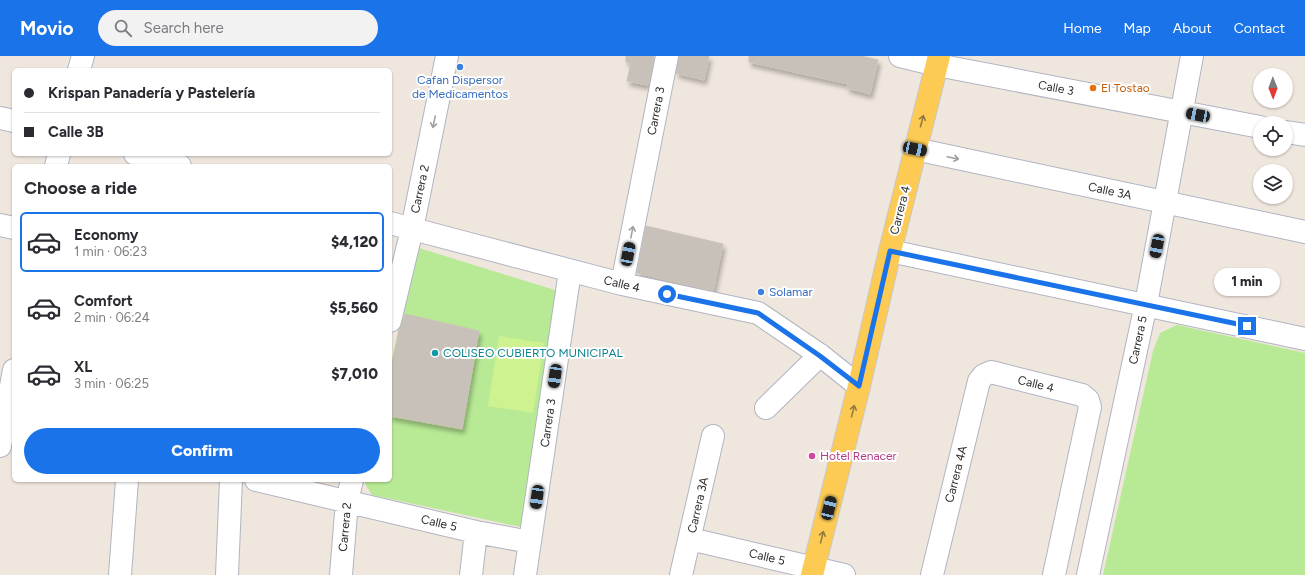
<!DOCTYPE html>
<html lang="en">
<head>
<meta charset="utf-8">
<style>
	body { margin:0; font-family:Figtree,sans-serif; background:#f2f2f3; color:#2b2b33; height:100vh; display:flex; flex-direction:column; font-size:15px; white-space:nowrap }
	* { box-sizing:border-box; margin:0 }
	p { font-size:13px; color:#7c7c81 }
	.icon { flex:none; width:22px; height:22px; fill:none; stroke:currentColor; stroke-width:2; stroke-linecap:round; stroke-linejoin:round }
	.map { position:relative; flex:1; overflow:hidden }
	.side { position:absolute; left:12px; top:108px; width:380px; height:318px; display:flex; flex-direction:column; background:#fff; border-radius:6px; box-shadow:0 1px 3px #0004 }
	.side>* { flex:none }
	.guide { position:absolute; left:12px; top:12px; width:380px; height:88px; border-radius:6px; box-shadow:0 1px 3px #0004; display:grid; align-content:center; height:88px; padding:0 12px; background:#fff }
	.needle { width:26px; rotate:179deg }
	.buttons { position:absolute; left:1253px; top:12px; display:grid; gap:8px }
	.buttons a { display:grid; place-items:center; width:40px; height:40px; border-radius:50%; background:#fff; box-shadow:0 1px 3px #0004; font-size:20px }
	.end { position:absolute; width:18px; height:18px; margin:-9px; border:5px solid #1a73e8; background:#fff; box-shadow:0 0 0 2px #fff }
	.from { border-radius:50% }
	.bubble { position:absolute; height:28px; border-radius:14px; background:#fff; box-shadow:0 1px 3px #0004; font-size:13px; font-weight:800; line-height:28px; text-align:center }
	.car { position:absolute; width:12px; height:24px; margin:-12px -6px; border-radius:5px; box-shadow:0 0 3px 1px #0007; background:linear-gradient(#222 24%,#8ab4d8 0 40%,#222 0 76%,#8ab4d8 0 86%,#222 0) }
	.guide b { display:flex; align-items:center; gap:14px; height:38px; font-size:15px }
	.guide b+b { border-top:1px solid #e1e1e2 }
	.guide i { width:10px; height:10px; background:#2b2b33 }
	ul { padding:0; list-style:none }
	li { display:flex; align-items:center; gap:12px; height:60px; margin:0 8px 6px; padding:0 4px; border:2px solid transparent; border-radius:6px }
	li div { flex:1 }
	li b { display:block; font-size:15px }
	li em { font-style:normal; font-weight:800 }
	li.current { border-color:#1a73e8 }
	li>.icon { width:36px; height:36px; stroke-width:1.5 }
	h2 { padding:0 12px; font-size:18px; line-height:48px }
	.primary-button { display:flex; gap:8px; margin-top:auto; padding:8px 12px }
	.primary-button a { flex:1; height:46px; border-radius:24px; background:#1a73e8; color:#fff; font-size:16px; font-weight:800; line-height:46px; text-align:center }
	header { display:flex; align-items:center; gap:24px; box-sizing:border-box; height:56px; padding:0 20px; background:#1a73e8; color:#fff }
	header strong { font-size:19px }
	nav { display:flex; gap:22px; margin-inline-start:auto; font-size:14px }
	.search { width:280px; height:36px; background:#f2f2f3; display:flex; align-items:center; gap:10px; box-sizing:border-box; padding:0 14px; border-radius:22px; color:#7c7c81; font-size:15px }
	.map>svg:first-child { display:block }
	.green { fill:#b8ea95 }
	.pitch { fill:#cff290 }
	.building { fill:#c7c1b9; stroke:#cbc2b7; filter:url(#shadow) }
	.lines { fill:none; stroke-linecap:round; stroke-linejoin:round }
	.minor-casing { stroke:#b1b5c1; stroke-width:24 }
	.major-casing { stroke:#c8c8c8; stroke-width:24 }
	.minor { stroke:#fff; stroke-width:22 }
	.major { stroke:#fdcb54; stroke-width:22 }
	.oneway { stroke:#947c40 }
	.oneway2 { stroke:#a0a0a0 }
	.route { stroke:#1a73e8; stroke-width:5 }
	.shop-dot { fill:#3f7fe0; stroke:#fff; stroke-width:1.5 }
	.food-dot { fill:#e8710a; stroke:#fff; stroke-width:1.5 }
	.culture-dot { fill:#0f9aa8; stroke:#fff; stroke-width:1.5 }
	.hotel-dot { fill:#d1479c; stroke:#fff; stroke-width:1.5 }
	.labels { text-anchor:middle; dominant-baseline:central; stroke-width:4; stroke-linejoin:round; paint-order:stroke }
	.shop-label { font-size:12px; fill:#366cbe; stroke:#fff }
	.street-label { font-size:12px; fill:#2c2c2c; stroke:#fff }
	.food-label { font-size:12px; fill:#c56008; stroke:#fff; text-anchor:start }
	.culture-label { font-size:12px; fill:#0d838f; stroke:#fff; text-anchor:start }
	.hotel-label { font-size:12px; fill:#b23c85; stroke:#fff; text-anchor:start }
</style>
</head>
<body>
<header>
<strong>Movio</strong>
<div class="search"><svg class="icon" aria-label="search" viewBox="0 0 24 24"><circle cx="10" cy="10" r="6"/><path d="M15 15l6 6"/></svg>Search here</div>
<nav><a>Home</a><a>Map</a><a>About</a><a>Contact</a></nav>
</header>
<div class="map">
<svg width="1305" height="519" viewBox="0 0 1305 519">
	<defs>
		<filter id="shadow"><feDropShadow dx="2.5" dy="4.5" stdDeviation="2" flood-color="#0004"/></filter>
	</defs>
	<rect width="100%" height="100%" fill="#efe6de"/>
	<path class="green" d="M416,191L558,235L521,471L372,439L365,428L366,424H390V313Z
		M1177,269L1305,297V519H1103L1153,295L1160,277Z"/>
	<path class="pitch" d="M499,280L544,287L533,357L488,350Z"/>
	<path class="building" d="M626,0H654L648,29L627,25L631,7L626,6Z
		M679,0H709L704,24L676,17Z
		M749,0H861L878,4L870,38L847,32L848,28L749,6Z
		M646,170L723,188L713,235L637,217Z
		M405,258L479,275L462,373L390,360V319L399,274L402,268Z"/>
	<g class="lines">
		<defs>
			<path id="minor" d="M900,0L937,9L1260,71
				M79,14L83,0
				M0,62L14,65
				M1286,76L1305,79
				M915,93L1305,176
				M135,98L180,110
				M56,110L59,98
				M390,167L622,228L758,257L820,299L859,330
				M0,169L14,172
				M890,195L1305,283
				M622,228L667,0
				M390,265L412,173L447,0
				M766,352L820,299
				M0,390L14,314
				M256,424L476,476L530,486
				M690,483L844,519
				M120,519L127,424
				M227,519L231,424
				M341,519L347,445L352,424
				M471,519L476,476
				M525,519L570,215
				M681,519L713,380
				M932,519L979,325L984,319L991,316L1082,339L1088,344L1090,351L1054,519
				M1088,519L1146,248L1192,0"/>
			<path id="major" d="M812,519L859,330L890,195L939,0"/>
		</defs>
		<use href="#minor" class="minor-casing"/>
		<use href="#major" class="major-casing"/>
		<use href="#minor" class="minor"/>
		<use href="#major" class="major"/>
	</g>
	<defs><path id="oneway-shaft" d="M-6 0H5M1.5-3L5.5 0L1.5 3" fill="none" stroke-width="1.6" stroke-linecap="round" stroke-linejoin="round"/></defs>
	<g class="oneway">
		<use href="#oneway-shaft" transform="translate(922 65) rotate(-75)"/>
		<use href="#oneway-shaft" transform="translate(853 355) rotate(-76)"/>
		<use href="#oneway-shaft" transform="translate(822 481) rotate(-76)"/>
	</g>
	<g class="oneway2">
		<use href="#oneway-shaft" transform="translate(434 66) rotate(102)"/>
		<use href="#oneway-shaft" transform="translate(953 102) rotate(12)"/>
		<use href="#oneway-shaft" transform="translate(632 176) rotate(-79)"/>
	</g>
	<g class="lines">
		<path class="route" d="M667,238L758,257L820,300L859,330L890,195L1247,270"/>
	</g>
	<g class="shop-dot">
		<circle cx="460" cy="11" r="4"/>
		<circle cx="761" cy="236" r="4"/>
	</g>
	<circle class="food-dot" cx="1093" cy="32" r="4"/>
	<circle class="culture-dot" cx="435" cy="297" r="4"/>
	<circle class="hotel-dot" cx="812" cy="400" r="4"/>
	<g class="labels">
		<g class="shop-label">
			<text x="460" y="24">Cafan Dispersor<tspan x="460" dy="14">de Medicamentos</tspan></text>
			<text x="769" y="236" text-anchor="start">Solamar</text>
		</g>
		<g class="street-label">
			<text transform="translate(1056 32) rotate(11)">Calle 3</text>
			<text transform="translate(656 55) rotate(-79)">Carrera 3</text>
			<text transform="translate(420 133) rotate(-78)">Carrera 2</text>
			<text transform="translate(1110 135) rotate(12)">Calle 3A</text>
			<text transform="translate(900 154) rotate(-76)">Carrera 4</text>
			<text transform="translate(622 228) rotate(13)">Calle 4</text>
			<text transform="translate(1138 284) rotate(-78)">Carrera 5</text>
			<text transform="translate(1036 328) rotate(14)">Calle 4</text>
			<text transform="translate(548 367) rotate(-82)">Carrera 3</text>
			<text transform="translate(956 418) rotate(-76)">Carrera 4A</text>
			<text transform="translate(698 449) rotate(-77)">Carrera 3A</text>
			<text transform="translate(439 467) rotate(13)">Calle 5</text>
			<text transform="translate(345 471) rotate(-85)">Carrera 2</text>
			<text transform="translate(767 501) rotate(13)">Calle 5</text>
		</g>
		<g class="food-label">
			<text x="1101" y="32">El Tostao</text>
		</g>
		<g class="culture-label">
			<text x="443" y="297">COLISEO CUBIERTO MUNICIPAL</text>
		</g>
		<g class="hotel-label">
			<text x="820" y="400">Hotel Renacer</text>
		</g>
	</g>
</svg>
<div class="buttons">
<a><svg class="needle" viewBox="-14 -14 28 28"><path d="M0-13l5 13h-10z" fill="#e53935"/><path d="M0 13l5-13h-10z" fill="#7c7c81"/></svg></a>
<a><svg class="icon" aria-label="locate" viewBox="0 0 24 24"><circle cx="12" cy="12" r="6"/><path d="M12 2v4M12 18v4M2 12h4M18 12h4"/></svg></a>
<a><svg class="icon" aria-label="layers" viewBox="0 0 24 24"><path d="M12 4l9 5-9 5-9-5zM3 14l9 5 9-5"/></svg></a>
</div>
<i class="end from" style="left:667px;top:238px"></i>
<i class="end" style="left:1247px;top:270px"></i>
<div class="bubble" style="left:1214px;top:212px;width:66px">1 min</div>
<i class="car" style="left:1198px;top:59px;rotate:281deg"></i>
<i class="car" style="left:915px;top:93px;rotate:102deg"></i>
<i class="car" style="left:1157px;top:190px;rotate:191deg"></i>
<i class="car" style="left:628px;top:198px;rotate:11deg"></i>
<i class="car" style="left:555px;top:320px;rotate:188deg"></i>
<i class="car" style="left:537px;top:441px;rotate:188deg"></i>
<i class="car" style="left:829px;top:452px;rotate:14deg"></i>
<div class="guide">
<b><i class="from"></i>Krispan Panadería y Pastelería</b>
<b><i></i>Calle 3B</b>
</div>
<section class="side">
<h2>Choose a ride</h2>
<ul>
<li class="current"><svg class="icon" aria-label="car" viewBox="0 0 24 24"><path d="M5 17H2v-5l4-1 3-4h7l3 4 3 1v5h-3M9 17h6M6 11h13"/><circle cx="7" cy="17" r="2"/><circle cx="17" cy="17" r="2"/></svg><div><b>Economy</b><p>1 min · 06:23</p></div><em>$4,120</em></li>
<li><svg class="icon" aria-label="car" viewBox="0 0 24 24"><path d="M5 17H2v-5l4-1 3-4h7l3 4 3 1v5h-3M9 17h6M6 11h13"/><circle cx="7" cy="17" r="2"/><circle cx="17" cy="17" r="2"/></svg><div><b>Comfort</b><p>2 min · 06:24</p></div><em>$5,560</em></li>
<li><svg class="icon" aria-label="car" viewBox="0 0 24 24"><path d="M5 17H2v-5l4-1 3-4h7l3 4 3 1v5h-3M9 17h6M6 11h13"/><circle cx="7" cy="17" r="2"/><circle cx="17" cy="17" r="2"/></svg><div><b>XL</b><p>3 min · 06:25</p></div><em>$7,010</em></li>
</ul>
<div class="primary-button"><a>Confirm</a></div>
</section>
</div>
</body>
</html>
